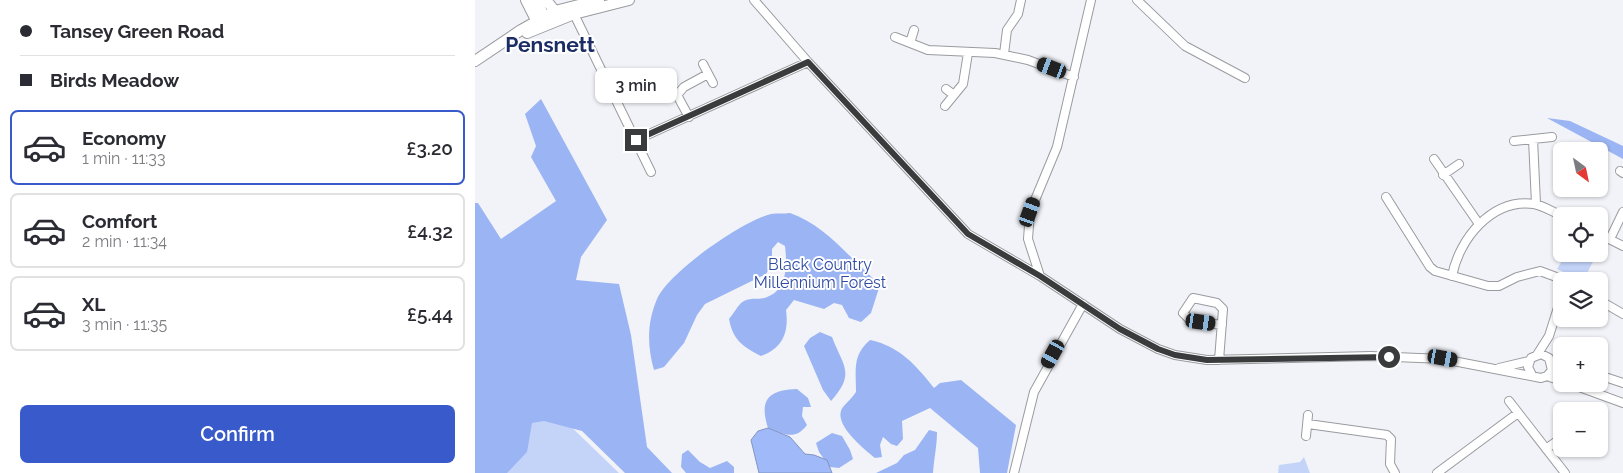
<!DOCTYPE html>
<html lang="en">
<head>
<meta charset="utf-8">
<style>
	body { margin:0; font-family:Raleway,sans-serif; background:#f2f2f3; color:#2b2b33; height:100vh; display:flex; flex-direction:column; font-size:19px; white-space:nowrap }
	* { box-sizing:border-box; margin:0 }
	p { font-size:16px; color:#7c7c81 }
	.icon { flex:none; width:28px; height:28px; fill:none; stroke:currentColor; stroke-width:2; stroke-linecap:round; stroke-linejoin:round }
	.map { position:relative; flex:1; overflow:hidden }
	.drawer { display:flex; flex-direction:column; background:#fff; width:475px }
	.drawer>* { flex:none }
	.banner { display:grid; align-content:center; height:110px; padding:0 20px; background:#fff }
	.needle { width:32px; rotate:147deg }
	.buttons { position:absolute; left:1078px; top:142px; display:grid; gap:10px }
	.buttons a { display:grid; place-items:center; width:55px; height:55px; border-radius:8px; background:#fff; box-shadow:0 1px 4px #0004; font-size:25px }
	.end { position:absolute; width:22px; height:22px; margin:-11px; border:6px solid #3a3b3c; background:#fff; box-shadow:0 0 0 2px #fff }
	.from { border-radius:50% }
	.bubble { position:absolute; height:35px; border-radius:8px; background:#fff; box-shadow:0 1px 4px #0004; font-size:16px; font-weight:600; line-height:35px; text-align:center }
	.car { position:absolute; width:15px; height:30px; margin:-15px -8px; border-radius:6px; box-shadow:0 0 4px 1px #0007; background:linear-gradient(#222 24%,#8ab4d8 0 40%,#222 0 76%,#8ab4d8 0 86%,#222 0) }
	.banner b { display:flex; align-items:center; gap:18px; height:48px; font-size:19px }
	.banner b+b { border-top:1px solid #e1e1e2 }
	.banner i { width:12px; height:12px; background:#2b2b33 }
	ul { padding:0; list-style:none }
	li { display:flex; align-items:center; gap:15px; height:75px; margin:0 10px 8px; padding:0 10px; border:2px solid #e1e1e2; border-radius:8px }
	li div { flex:1 }
	li b { display:block; font-size:19px }
	li em { font-style:normal; font-weight:600 }
	li.selected { border-color:#385acb }
	li>.icon { width:45px; height:45px; stroke-width:1.5 }
	.cta { display:flex; gap:10px; margin-top:auto; padding:10px 20px }
	.cta a { flex:1; height:58px; border-radius:8px; background:#385acb; color:#fff; font-size:20px; font-weight:600; line-height:58px; text-align:center }
	main { display:flex; flex:1; min-height:0 }
	.map>svg:first-child { display:block }
	.green { fill:#c4d4f9 }
	.forest { fill:#9bb4f3 }
	.water { fill:#a0baf9; stroke:#8194c0 }
	.lines { fill:none; stroke-linecap:round; stroke-linejoin:round }
	.minor-casing { stroke:#999b9f; stroke-width:10 }
	.major-casing { stroke:#999b9f; stroke-width:12 }
	.minor { stroke:#fff; stroke-width:8 }
	.major { stroke:#fff; stroke-width:10 }
	.route { stroke:#3a3b3c; stroke-width:6 }
	.labels { text-anchor:middle; dominant-baseline:central; stroke-width:4; stroke-linejoin:round; paint-order:stroke }
	.park-label { font-size:16px; fill:#2e4aa3; stroke:#fff }
	.district-label { font-size:21px; font-weight:bold; fill:#1b2d64; stroke:#fff }
</style>
</head>
<body>
<main>
<section class="drawer">
<div class="banner">
<b><i class="from"></i>Tansey Green Road</b>
<b><i></i>Birds Meadow</b>
</div>
<ul>
<li class="selected"><svg class="icon" aria-label="car" viewBox="0 0 24 24"><path d="M5 17H2v-5l4-1 3-4h7l3 4 3 1v5h-3M9 17h6M6 11h13"/><circle cx="7" cy="17" r="2"/><circle cx="17" cy="17" r="2"/></svg><div><b>Economy</b><p>1 min · 11:33</p></div><em>£3.20</em></li>
<li><svg class="icon" aria-label="car" viewBox="0 0 24 24"><path d="M5 17H2v-5l4-1 3-4h7l3 4 3 1v5h-3M9 17h6M6 11h13"/><circle cx="7" cy="17" r="2"/><circle cx="17" cy="17" r="2"/></svg><div><b>Comfort</b><p>2 min · 11:34</p></div><em>£4.32</em></li>
<li><svg class="icon" aria-label="car" viewBox="0 0 24 24"><path d="M5 17H2v-5l4-1 3-4h7l3 4 3 1v5h-3M9 17h6M6 11h13"/><circle cx="7" cy="17" r="2"/><circle cx="17" cy="17" r="2"/></svg><div><b>XL</b><p>3 min · 11:35</p></div><em>£5.44</em></li>
</ul>
<div class="cta"><a>Confirm</a></div>
</section>
<div class="map">
<svg width="1148" height="473" viewBox="0 0 1148 473">
	<rect width="100%" height="100%" fill="#f2f3f8"/>
	<path class="green" d="M1091,254H1122L1108,281L1082,269Z
		M0,334L144,473H0Z
		M829,457L835,473H803L804,465L825,462Z"/>
	<path class="forest" d="M66,99L132,220L106,257L101,280L144,284L156,335L172,447L197,473H150L107,431L69,421L57,423L52,452L32,473H0V203H3L26,239L81,201L56,157L61,146L50,114Z
		M1072,118L1095,121L1148,146V159Z
		M315,213C353,226 377,262 407,286L404,288L396,313L386,322L374,318L367,305L359,303L349,309L319,300L311,310C314,332 308,348 286,356C267,346 258,340 254,319C258,314 262,307 266,303C275,296 284,301 292,297C313,290 312,263 310,246L303,242L297,249V264L291,274L230,304L222,315L209,343L189,367L179,370C172,346 172,322 182,299C194,272 267,221 296,214C302,213 309,214 315,213Z
		M345,332L357,337C368,366 381,373 356,401L348,390L329,346L335,338Z
		M395,340C424,346 441,365 459,388L465,383L486,380L541,425L532,473H505L503,448L455,408L427,421L428,439L422,446L416,444L408,437L405,445L407,457L400,458C389,449 356,423 368,407C372,402 377,398 381,392C381,371 377,355 395,340Z
		M322,389L333,398L336,407H328L327,416L332,425C320,441 309,434 293,428C284,400 293,390 322,389Z
		M454,430L462,432C462,446 459,458 458,473H401L422,463L429,455L440,450Z
		M357,433L367,436L375,450L378,459L364,468L355,467L344,452L341,443Z
		M213,450L225,462L235,468L252,461L259,467V473H211L206,467L207,454Z"/>
	<path class="water" d="M293,428L315,437L330,454L339,455L352,460L357,473H284L276,440L283,431Z"/>
	<g class="lines">
		<defs>
			<path id="minor" d="M279,0L333,62L493,234L565,276L645,329L683,349L700,355L732,360L896,356L968,359L1066,378L1072,376L1077,370L1074,358L1066,354L1056,358L1053,367L1057,375
				M662,0L710,46L770,78
				M99,14L176,172
				M420,37L453,50L520,53L553,60L599,77
				M435,43L439,30
				M529,54L532,30L543,14L546,0
				M228,64L238,83
				M471,89L479,95
				M470,106L488,84L493,53
				M214,117L202,95L209,87L233,74
				M1058,139L1061,204
				M161,140L333,62
				M1039,141L1077,137
				M959,159L1004,224
				M1145,171L1148,173
				M968,175L984,164
				M911,197L955,267L960,271L1013,286H1024L1042,277L1065,271L1092,281
				M1124,234L1148,246
				M1135,239L1148,212
				M565,276L553,239L555,212L582,147L616,0
				M977,276C984,239 1017,198 1059,204C1069,206 1078,212 1087,216
				M1124,300L1148,314
				M1062,355L1074,336L1086,298
				M744,360L748,309L742,303L718,298L708,313L716,321L747,325
				M1024,368L1054,361
				M1072,376L1086,381
				M1133,378L1148,383
				M1096,384L1148,403
				M1034,401L1090,473
				M1093,411H1094
				M833,424L912,435L916,439L915,464L920,473
				M831,436L833,415
				M1071,449L1086,438
				M539,473L559,392L608,304
				M962,473L1043,413"/>
			<path id="major" d="M51,0L64,26
				M61,0L69,16L68,22
				M71,0L80,11
				M52,33L99,14L154,0
				M0,61L46,30L80,11L124,0"/>
		</defs>
		<use href="#minor" class="minor-casing"/>
		<use href="#major" class="major-casing"/>
		<use href="#minor" class="minor"/>
		<use href="#major" class="major"/>
	</g>
	<g class="lines">
		<path class="route" d="M161,140L333,62L493,234L565,276L645,329L683,349L700,355L732,360L914,357"/>
	</g>
	<g class="labels">
		<g class="park-label">
			<text x="345" y="264">Black Country<tspan x="345" dy="18">Millennium Forest</tspan></text>
		</g>
		<g class="district-label">
			<text x="75" y="44">Pensnett</text>
		</g>
	</g>
</svg>
<div class="buttons">
<a><svg class="needle" viewBox="-14 -14 28 28"><path d="M0-13l5 13h-10z" fill="#e53935"/><path d="M0 13l5-13h-10z" fill="#7c7c81"/></svg></a>
<a><svg class="icon" aria-label="locate" viewBox="0 0 24 24"><circle cx="12" cy="12" r="6"/><path d="M12 2v4M12 18v4M2 12h4M18 12h4"/></svg></a>
<a><svg class="icon" aria-label="layers" viewBox="0 0 24 24"><path d="M12 4l9 5-9 5-9-5zM3 14l9 5 9-5"/></svg></a>
<a>+</a>
<a>−</a>
</div>
<i class="end from" style="left:914px;top:357px"></i>
<i class="end" style="left:161px;top:140px"></i>
<div class="bubble" style="left:120px;top:68px;width:82px">3 min</div>
<i class="car" style="left:577px;top:68px;rotate:291deg"></i>
<i class="car" style="left:555px;top:212px;rotate:20deg"></i>
<i class="car" style="left:726px;top:322px;rotate:98deg"></i>
<i class="car" style="left:578px;top:354px;rotate:209deg"></i>
<i class="car" style="left:968px;top:358px;rotate:100deg"></i>
</div>
</main>
</body>
</html>
